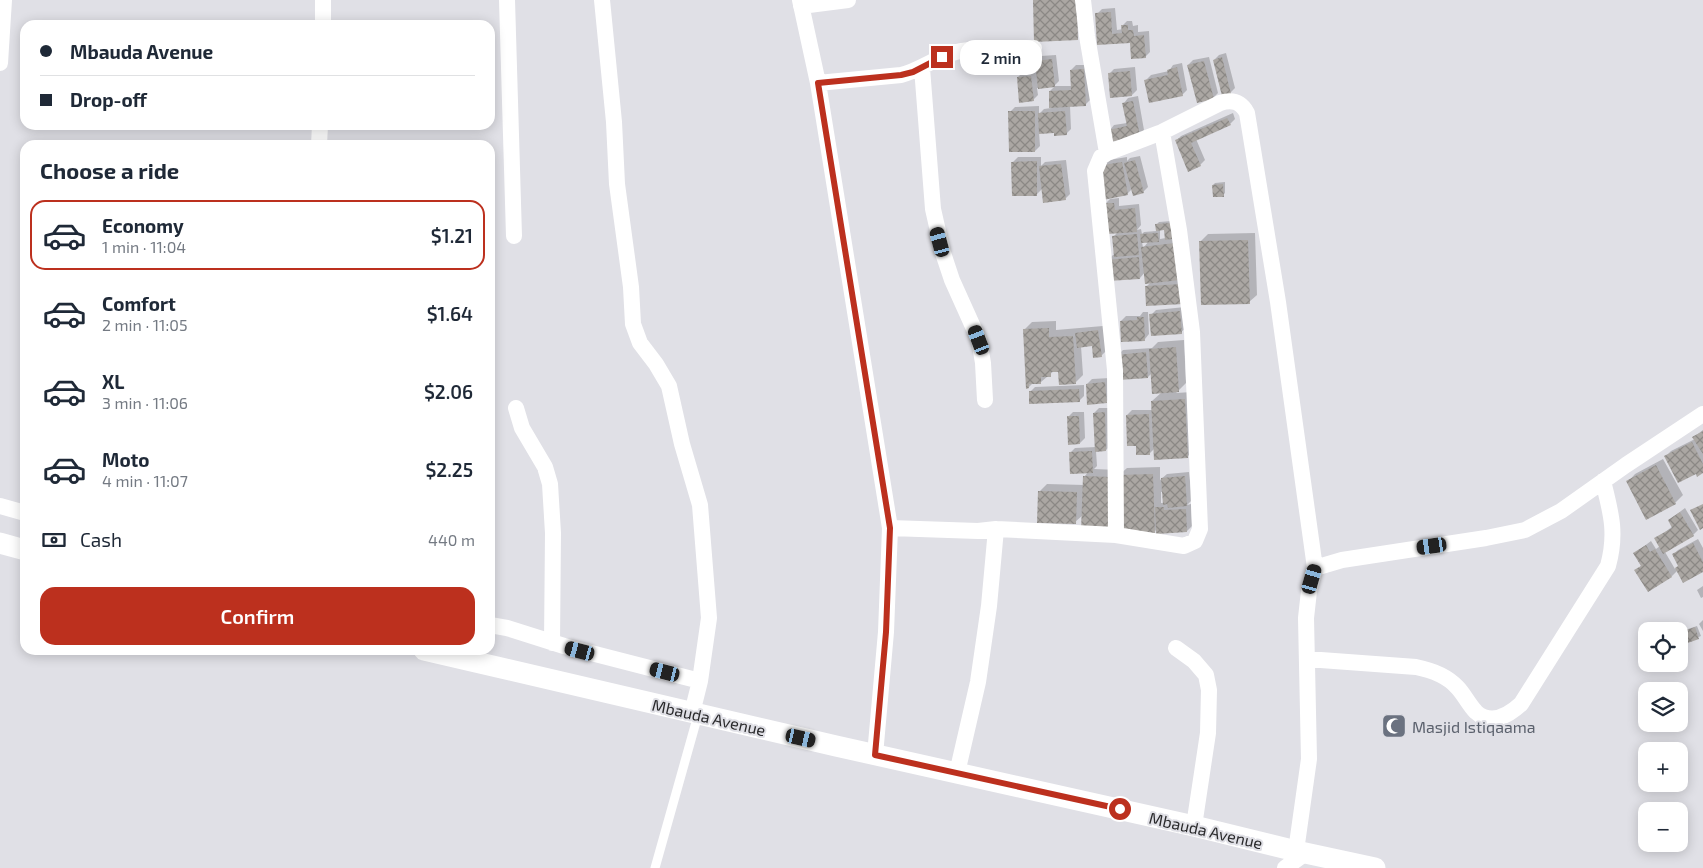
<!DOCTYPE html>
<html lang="en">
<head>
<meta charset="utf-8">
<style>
	body { margin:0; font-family:"Exo 2",sans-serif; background:#f6f6f7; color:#1f2937; height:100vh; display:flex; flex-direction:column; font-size:19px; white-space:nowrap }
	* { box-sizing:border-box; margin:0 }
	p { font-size:16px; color:#747a83 }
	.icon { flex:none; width:28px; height:28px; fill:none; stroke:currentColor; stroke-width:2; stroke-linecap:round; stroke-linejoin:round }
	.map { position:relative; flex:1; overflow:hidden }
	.sheet { position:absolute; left:20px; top:140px; width:475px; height:515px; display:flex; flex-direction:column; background:#fff; border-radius:15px; box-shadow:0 2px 12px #0003 }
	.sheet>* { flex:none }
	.top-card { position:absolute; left:20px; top:20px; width:475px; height:110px; border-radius:15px; box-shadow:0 2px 12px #0003; display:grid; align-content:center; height:110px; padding:0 20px; background:#fff }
	.controls { position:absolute; left:1638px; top:622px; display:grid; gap:10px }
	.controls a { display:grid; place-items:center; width:50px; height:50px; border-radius:10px; background:#fff; box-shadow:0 2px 12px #0003; font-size:25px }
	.end { position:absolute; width:22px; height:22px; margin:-11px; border:6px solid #bc301e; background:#fff; box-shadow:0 0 0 2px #fff }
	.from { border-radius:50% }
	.bubble { position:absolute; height:35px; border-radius:15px; background:#fff; box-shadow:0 2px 12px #0003; font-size:16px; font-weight:600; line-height:35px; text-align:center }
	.car { position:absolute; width:15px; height:30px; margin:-15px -8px; border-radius:6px; box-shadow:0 0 4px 1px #0007; background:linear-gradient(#222 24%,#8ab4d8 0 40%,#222 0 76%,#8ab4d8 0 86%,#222 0) }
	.top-card b { display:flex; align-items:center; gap:18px; height:48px; font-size:19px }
	.top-card b+b { border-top:1px solid #e0e1e3 }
	.top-card i { width:12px; height:12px; background:#1f2937 }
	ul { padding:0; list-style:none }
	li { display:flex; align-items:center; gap:15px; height:70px; margin:0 10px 8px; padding:0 10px; border:2px solid transparent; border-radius:15px }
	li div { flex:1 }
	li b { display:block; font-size:19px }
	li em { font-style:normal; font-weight:600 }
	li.selected { border-color:#bc301e }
	li>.icon { width:45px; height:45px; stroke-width:1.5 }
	h2 { padding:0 20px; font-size:22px; line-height:60px }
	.pay { display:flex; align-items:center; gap:12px; height:55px; padding:0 20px; font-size:19px }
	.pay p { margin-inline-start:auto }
	.action { display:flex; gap:10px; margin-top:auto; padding:10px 20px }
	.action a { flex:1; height:58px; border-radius:15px; background:#bc301e; color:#fff; font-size:20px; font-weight:600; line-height:58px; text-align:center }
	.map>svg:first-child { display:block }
	.shadow { fill:#0003; fill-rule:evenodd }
	.building { fill:url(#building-cross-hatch) }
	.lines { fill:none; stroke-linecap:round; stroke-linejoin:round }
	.service { stroke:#fff; stroke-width:9 }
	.minor { stroke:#fff; stroke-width:16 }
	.tertiary { stroke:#fff; stroke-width:21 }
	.route { stroke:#bc301e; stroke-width:6 }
	.labels { text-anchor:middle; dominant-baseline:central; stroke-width:4; stroke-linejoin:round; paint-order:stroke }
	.street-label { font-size:16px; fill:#2a2a2c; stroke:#e0e0e6 }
	.worship-label { font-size:16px; fill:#5b616d; stroke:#e0e0e6; text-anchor:start }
</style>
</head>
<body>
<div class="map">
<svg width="1703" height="868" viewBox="0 0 1703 868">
	<defs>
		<pattern id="building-cross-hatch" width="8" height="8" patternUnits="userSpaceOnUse" patternTransform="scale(1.25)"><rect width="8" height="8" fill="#aba7a3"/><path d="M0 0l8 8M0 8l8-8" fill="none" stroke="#8b8885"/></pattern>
	</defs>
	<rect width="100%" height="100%" fill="#e0e0e6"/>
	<path class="shadow" d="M1115,8L1117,30L1123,29L1122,26L1127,21H1132L1133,26L1138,25V32L1149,31L1150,52L1145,57L1132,42L1098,44L1097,14L1102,9Z
		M1035,49L1036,62L1041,56L1056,55L1059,81L1054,86L1037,88L1038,95L1033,100L1018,77L1023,72L1038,71L1037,62L1034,65L1013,59L1015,57H1024Z
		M1226,53L1235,88L1230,93L1214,60L1219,55Z
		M1209,57L1218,93L1213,98L1188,65L1193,60Z
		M1182,63L1187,90L1182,95L1146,80L1151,75L1169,71L1173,65Z
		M1076,65H1089L1090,100L1085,105L1070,106L1071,129L1066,134L1055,131L1039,132L1040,146L1035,151L1010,112L1015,107L1039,106V114L1044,109L1051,108L1050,91L1055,86H1072L1071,70Z
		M1135,67L1137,90L1132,95L1109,74L1114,69Z
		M1138,96L1144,130L1139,135L1110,130L1114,125L1127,123L1124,103L1128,98Z
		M1233,113L1235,119L1230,124L1196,139L1205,160L1200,165L1176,141L1181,136Z
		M1140,156L1148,187L1143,192L1132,189L1127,194L1103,161L1127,157V161L1130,158Z
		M1018,157H1041V166L1045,162L1066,160L1070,194L1065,199L1042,189L1037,194L1013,162Z
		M1225,182V193L1223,195L1213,185L1215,183Z
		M1119,198V206L1139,204L1141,225L1137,230L1141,229L1142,234L1144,232L1157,231L1156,225L1159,222L1172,221L1188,298L1147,286L1150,283L1145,272L1140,278L1108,260L1113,255H1115L1114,236L1118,232L1105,204L1110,199ZM1160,229H1165L1166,238L1160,239ZM1149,241L1143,248L1142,242Z
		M1255,233L1257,295L1249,302L1200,242L1208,234Z
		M1185,307L1186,328L1181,332L1151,315L1156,310Z
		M1143,312H1148L1149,334L1145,339L1121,321L1126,316H1140Z
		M1056,321V330L1103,326L1106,351L1101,356L1093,345L1081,346L1083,375L1075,383L1059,370H1055L1041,382L1033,383L1029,387L1024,330L1032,322Z
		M1184,340L1186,383L1176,393L1192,392L1195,449L1187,457L1155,448L1149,454L1137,444L1127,415L1132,410H1153L1152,401L1162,392L1152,373L1148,377L1118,355L1123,350L1152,348L1158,342Z
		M1110,378L1111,397L1106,402L1087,384L1092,379Z
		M1084,385V396L1079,401L1030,392L1035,387Z
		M1099,408H1109L1111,445L1106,450L1096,451L1097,466L1094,469L1118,470L1117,477L1127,468L1160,467V480L1167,474L1189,472L1192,500L1187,505L1191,504L1192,526L1187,531L1157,529L1154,532L1083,515L1075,522L1039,492L1047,484L1084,485V477L1089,471L1070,453L1075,448L1096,447L1094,413ZM1161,492H1163L1164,503H1161Z
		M1073,412H1084L1085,438L1080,443L1068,417Z
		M1703,430V472L1666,456L1671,451L1695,439L1694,437Z
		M1663,459L1683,495L1675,503L1628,482L1635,474Z
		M1685,508L1698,530L1693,535L1665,552L1675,569L1679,566L1673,555L1678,550L1698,539L1703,548V571L1678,570L1672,576L1648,591L1636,570L1641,566L1635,553L1651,541L1656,549L1660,546L1656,539L1673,526L1669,520Z
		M1703,586V597L1701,598L1697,590Z
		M1703,620V631L1699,624Z
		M1697,626L1701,636L1679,645V632Z"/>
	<path class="building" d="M1033,0H1077L1078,40L1034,42Z
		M1111,12L1112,34L1122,33L1121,25H1128V30H1133L1134,36L1144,35L1146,58L1131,59L1130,43L1097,45L1095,13Z
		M1023,51H1034V66L1012,67V59L1023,58Z
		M1222,57L1231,94L1222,96L1213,60Z
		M1052,59L1055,87L1038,89L1035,61Z
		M1204,61L1214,99L1197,103L1187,65Z
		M1177,67L1183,96L1149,103L1144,80L1168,75L1167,70Z
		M1084,69L1086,106L1049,108V91L1071,90L1070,70Z
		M1130,71L1132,96L1110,98L1108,73Z
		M1031,76L1034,101L1019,103L1017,77Z
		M1133,101L1140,136L1110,142L1108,130L1127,126L1122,103Z
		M1008,111H1035V152H1009Z
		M1065,111L1067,135L1054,136V133L1039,134L1038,113Z
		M1227,118L1231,125L1191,143L1201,166L1188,172L1175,140Z
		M1135,160L1144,193L1133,196L1124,163Z
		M1037,161V196H1012L1011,162Z
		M1122,162L1128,195L1103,200L1097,166Z
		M1061,164L1066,200L1043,203L1039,166Z
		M1223,184L1224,197H1213L1212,185Z
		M1104,203H1114L1115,210L1135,208L1137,232L1107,234Z
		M1171,223L1172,239L1165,240L1164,230L1156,231L1155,224Z
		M1158,233L1159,242L1141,243L1140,234Z
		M1137,234L1139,255L1114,257L1112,236Z
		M1248,240L1250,304L1201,305L1199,241Z
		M1175,243L1180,280L1145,284L1141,247Z
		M1139,257L1140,279L1108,281L1106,260Z
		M1183,284L1184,304L1146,306L1145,286Z
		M1180,311L1182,334L1151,336L1149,314Z
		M1137,317H1144L1145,341L1121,342L1120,321L1137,320Z
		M1049,328V337L1073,336L1076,384L1059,385L1058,372H1051V377H1041V384H1029V388L1026,389L1023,329Z
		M1098,330L1102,357L1093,358L1092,346L1077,348L1075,333Z
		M1176,347L1179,392L1152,394L1149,349Z
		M1146,352L1148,378L1119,380L1117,355Z
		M1105,382L1107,403L1087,405L1086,384Z
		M1079,389L1080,402L1029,404V391Z
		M1185,399L1188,458L1154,460L1151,401Z
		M1105,412L1106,451L1095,452L1093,413Z
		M1149,414L1150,455H1136V446H1127L1126,415Z
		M1067,416H1079L1080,444L1068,445Z
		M1703,431V454L1692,437Z
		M1692,442L1703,464V473L1697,477L1696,474L1678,483L1664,456Z
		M1092,451L1093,473L1070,474L1069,452Z
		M1656,465L1676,504L1646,520L1626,481Z
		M1153,474L1155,533L1120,534L1118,475Z
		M1083,476L1111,477L1109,532L1081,531Z
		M1185,476L1187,506L1168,508L1167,504L1163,505L1161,478Z
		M1038,491L1077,492L1076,524L1037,523Z
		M1703,504V528L1700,530L1690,510Z
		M1155,507H1164V510L1186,509L1187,532L1156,534Z
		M1680,512L1694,536L1663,554L1654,538L1672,528L1668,520Z
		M1693,543L1703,562V572L1683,583L1675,568L1678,566L1672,554Z
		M1646,545L1650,552L1655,549L1672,577L1648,592L1634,570L1641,566L1633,553Z
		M1695,627L1699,639L1679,646V633Z"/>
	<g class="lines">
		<path class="service" d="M655,868L698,715"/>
		<path class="minor" d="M507,0L514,236
			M602,0L614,122L617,184L631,287L633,324L640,343L656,364L669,386L682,444L700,505L709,618L700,681L692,713
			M800,0L818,83L890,528L886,632L875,755
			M1083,0L1087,36L1107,153
			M801,6L848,0
			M323,25V0
			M0,63L4,0
			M922,68L933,209L943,253L952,280L979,340L983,363L985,400
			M818,83L901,75C921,70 936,57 956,52C980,47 1008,49 1034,48
			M319,145L320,125
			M516,408L522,428L545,467L550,484L553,533L552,643
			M0,506L25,513
			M890,528L978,531L996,529L1116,535L1184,546L1195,541L1200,529L1192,332L1179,230L1162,132
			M1116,535L1115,370L1095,171L1101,157L1107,153L1162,132L1220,103C1233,99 1241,102 1247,113L1278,302L1315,568
			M490,625L507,628L564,646L700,681
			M1176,648L1194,661L1206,675L1209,690L1208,733L1194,826
			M1307,659L1416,667C1431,670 1446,675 1457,687C1464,694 1469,705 1476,712C1491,726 1509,715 1521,704L1608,566C1617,533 1611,513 1603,481
			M957,773L978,682L989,606L996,529
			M1296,851L1309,759L1306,618L1309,591L1315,568L1342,560L1486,538L1525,530L1561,511L1626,465L1703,414
			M1285,868L1307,852"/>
		<path class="tertiary" d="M0,543L25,550
			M424,650L836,746L1194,826L1296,851L1375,868"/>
	</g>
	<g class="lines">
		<path class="route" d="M942,57L913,72L901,75L818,83L890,528L886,632L875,755L1120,809"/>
	</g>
	<defs>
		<symbol id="mosque-square" viewBox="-11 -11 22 22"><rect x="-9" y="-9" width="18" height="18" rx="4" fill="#6b7280" stroke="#e0e0e6"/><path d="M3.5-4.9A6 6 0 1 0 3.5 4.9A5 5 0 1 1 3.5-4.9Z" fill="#fff"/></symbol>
	</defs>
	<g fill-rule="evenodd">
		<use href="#mosque-square" x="1380" y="712" width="28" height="28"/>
	</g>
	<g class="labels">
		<g class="street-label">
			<text transform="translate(709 717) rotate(13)">Mbauda Avenue</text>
			<text transform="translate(1206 830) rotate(13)">Mbauda Avenue</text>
		</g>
		<g class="worship-label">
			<text x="1412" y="726">Masjid Istiqaama</text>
		</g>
	</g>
</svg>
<div class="controls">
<a><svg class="icon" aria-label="locate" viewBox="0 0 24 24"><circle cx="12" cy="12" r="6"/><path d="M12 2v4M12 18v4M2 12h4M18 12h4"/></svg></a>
<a><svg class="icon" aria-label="layers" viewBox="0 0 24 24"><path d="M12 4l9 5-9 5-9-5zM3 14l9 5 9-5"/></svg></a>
<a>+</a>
<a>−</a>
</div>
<i class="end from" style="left:1120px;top:809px"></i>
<i class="end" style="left:942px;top:57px"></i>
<div class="bubble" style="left:960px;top:40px;width:82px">2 min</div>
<i class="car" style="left:940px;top:242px;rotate:345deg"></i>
<i class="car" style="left:979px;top:340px;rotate:339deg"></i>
<i class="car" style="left:1432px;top:546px;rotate:262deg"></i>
<i class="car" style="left:1312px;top:579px;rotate:16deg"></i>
<i class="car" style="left:580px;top:651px;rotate:285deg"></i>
<i class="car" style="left:665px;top:672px;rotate:284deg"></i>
<i class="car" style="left:801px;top:738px;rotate:103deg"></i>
<div class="top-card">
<b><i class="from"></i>Mbauda Avenue</b>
<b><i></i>Drop-off</b>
</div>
<section class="sheet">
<h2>Choose a ride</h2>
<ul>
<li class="selected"><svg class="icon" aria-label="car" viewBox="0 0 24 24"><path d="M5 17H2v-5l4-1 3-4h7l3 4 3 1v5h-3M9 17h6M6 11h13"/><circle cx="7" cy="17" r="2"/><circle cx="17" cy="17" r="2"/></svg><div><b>Economy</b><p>1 min · 11:04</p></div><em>$1.21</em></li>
<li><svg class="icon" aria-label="car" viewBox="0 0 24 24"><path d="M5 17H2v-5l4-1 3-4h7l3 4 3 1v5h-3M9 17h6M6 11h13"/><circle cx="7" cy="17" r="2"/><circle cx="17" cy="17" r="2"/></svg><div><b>Comfort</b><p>2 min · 11:05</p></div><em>$1.64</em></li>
<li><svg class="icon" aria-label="car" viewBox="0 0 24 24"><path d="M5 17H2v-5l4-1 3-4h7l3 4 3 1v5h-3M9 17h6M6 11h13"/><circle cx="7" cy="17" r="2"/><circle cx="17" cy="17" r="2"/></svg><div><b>XL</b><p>3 min · 11:06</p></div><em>$2.06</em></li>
<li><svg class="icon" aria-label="car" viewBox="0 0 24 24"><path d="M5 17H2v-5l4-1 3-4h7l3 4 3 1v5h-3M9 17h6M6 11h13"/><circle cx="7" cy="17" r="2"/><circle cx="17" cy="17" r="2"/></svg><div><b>Moto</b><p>4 min · 11:07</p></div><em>$2.25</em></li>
</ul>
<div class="pay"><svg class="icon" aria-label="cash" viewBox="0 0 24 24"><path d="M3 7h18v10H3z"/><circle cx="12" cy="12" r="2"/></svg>Cash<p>440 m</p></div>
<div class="action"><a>Confirm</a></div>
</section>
</div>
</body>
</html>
